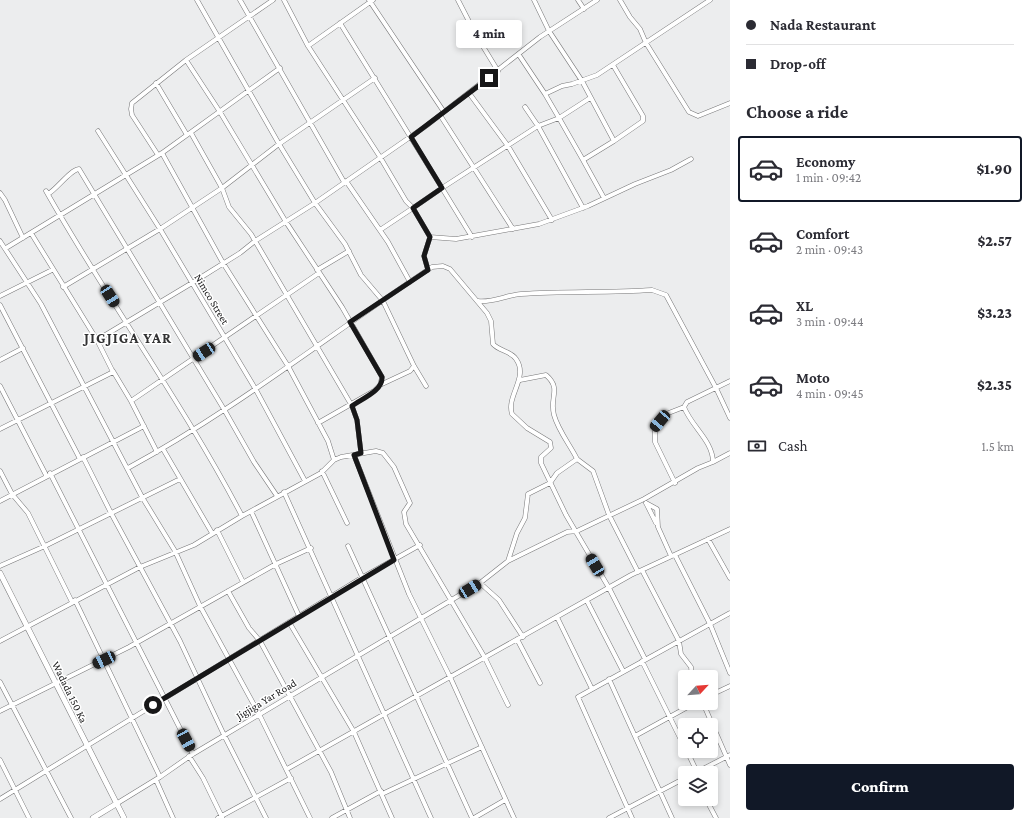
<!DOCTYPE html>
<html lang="en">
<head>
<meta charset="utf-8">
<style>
	body { margin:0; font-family:"Crimson Pro",serif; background:#f2f2f3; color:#2b2b33; height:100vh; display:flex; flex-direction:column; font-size:15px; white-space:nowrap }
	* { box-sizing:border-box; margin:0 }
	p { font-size:13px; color:#7c7c81 }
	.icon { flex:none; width:22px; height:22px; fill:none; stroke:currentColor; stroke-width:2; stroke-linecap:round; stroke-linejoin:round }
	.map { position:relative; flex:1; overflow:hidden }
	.panel { display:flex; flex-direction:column; background:#fff; width:300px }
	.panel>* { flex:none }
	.top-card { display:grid; align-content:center; height:88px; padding:0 16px; background:#fff }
	.needle { width:26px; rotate:64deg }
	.buttons { position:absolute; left:678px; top:670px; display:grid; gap:8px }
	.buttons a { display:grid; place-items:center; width:40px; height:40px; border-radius:4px; background:#fff; box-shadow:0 2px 6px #0003; font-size:20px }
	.end { position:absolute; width:18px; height:18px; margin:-9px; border:5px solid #171718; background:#fff; box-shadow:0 0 0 2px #fff }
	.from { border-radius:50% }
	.bubble { position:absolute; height:28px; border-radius:4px; background:#fff; box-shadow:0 2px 6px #0003; font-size:13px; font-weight:800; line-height:28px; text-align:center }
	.car { position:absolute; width:12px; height:24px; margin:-12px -6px; border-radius:5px; box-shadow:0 0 3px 1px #0007; background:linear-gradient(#222 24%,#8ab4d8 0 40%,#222 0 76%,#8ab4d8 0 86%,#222 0) }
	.top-card b { display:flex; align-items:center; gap:14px; height:38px; font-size:15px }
	.top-card b+b { border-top:1px solid #e1e1e2 }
	.top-card i { width:10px; height:10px; background:#2b2b33 }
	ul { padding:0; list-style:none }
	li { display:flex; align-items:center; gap:12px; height:66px; margin:0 8px 6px; padding:0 8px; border:2px solid transparent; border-radius:4px }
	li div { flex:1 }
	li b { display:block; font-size:15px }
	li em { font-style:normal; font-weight:800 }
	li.current { border-color:#111827 }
	li>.icon { width:36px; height:36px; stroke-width:1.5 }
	h2 { padding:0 16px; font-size:18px; line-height:48px }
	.pay { display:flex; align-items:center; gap:10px; height:44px; padding:0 16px; font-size:15px }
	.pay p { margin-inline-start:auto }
	.action { display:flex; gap:8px; margin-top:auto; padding:8px 16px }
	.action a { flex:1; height:46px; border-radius:4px; background:#111827; color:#fff; font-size:16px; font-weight:800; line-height:46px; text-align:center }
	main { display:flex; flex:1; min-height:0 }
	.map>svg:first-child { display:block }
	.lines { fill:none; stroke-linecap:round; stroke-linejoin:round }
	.minor-casing { stroke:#777778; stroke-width:5 }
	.tertiary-casing { stroke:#777778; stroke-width:6 }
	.minor { stroke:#fff; stroke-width:4 }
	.tertiary { stroke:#fff; stroke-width:5 }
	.route { stroke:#171718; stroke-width:5 }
	.labels { text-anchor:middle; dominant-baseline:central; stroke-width:3; stroke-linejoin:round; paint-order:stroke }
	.street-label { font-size:11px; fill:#171718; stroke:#fff }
	.district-label { font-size:15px; font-weight:bold; letter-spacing:1px; fill:#323233; stroke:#fff }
</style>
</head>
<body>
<main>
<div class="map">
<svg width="730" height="818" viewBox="0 0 730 818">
	<rect width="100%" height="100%" fill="#ecedee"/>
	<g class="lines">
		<defs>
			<path id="minor" d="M197,0L279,144L315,203L345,244L361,275L383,301L414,366L426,386
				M240,0L344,182
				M284,0L308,46L380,157L406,201L413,208L442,188L472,237
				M369,0L444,112
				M458,0L476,35L498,71
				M534,0L549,31L582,81L614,141
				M578,0L584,9
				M620,0L630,17L640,29L646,43L689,112L698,116L730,103
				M340,23L442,188L538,126L559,118L583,160L614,141L643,121V116L613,65
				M308,46L373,0
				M519,55L545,94L559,118L590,98
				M186,60L220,112L286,222L342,307L382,377L380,385L374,391L318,423
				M156,83L187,135
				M469,93L508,146L552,220
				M545,94L562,86L572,84L597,75L710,0
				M525,107L538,126L583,208
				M440,115L513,229
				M98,131L160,229L256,390L305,481
				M191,133L222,188L229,207L251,234L352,406L357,420L361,453
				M162,153L223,263L288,366L328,441L334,460
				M158,155L132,115L131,109L132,103L186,60L273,0
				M583,160L604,198
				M346,181L388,242L410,282
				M46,191C108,301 183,403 242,516
				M0,193L5,200L23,238
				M48,194C57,189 70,170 79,169L225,411L254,462L277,496
				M380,230L413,208L430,237L424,256L428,270
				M430,237L456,239L539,224L588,206L635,184L671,170L691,159
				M0,241L41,304L142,497L175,551L200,606L259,714L310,818
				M6,248L162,153L280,68
				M317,270L349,251
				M63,287L160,229L222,188L279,144L375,78
				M0,296L52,270
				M478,301C492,303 507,295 521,294C564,291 608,293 652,290L666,295L716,388L730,418
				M0,305L80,459
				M97,340L192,283L240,253L255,241L315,203L426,126L540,37L597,0
				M0,360L23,348
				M113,371L131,401L157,452
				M380,385L410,371L414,366
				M0,386L46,475
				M131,401L319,273
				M0,429L113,372L97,340L31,233
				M163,449L212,533
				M354,455L409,594L451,679L514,818
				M83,457L111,513L180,641L224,735L266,818
				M577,459L593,471L609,515L638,572
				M713,462L730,453
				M128,468C235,410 330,334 432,267L443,266L450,269L487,313L491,321L493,344C499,351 511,351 516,359C529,377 506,396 512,414L527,428L550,442L551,448L541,457V463L566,515L609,588L645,659
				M0,471L12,494L28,513L72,602
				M322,471L347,523
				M50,473L193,754
				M675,483L655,442V428L666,414L684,407
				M284,492L431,818
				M0,501L144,426
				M646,503L657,509L658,527L671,556
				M646,503L656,523
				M251,511L299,616
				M217,530L243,582
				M708,539L730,578
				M348,546L472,818
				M675,555L710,624L730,673
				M508,561L567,532L577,531L644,499L698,468L713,462C713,441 691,426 684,407L687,402L730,381
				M0,566L45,546L180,479
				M642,570L679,641L681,654L691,667L692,677
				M480,583L499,600L523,637
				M228,591L249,628L260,641L331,772L350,818
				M75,600L160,777
				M587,601L623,671
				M557,617L592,689
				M289,622L354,732L392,818
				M517,639L540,683
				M0,641L140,567L194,545L242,516L321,473L334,460L341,457L376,451L383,453L394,467L410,503L404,512L406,524L485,658L508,705
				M642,661L685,748
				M609,679L672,818
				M0,682L71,818
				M711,695L730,686
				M703,703L730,765
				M0,711L129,647L276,564L311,548
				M635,736L695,703
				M687,751L697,772
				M189,756L203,778L222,817
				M0,760L29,818
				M287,769L631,575L730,529
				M695,773L730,755
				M156,780L173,818
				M382,794L482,747
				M0,799L363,577L420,545
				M706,799L716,818
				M116,804L160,777L193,754L480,583L508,561L517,533L525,518L528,494L550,483L557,473L577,459C570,445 558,430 554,415C549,397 562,389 546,375L520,380
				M218,818L291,778
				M332,818L381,791
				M474,818L505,800
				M609,818L685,778
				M632,818L578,697L730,613"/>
			<path id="tertiary" d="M0,573L124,818
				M93,818L116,804"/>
		</defs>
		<use href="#minor" class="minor-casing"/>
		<use href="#tertiary" class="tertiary-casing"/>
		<use href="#minor" class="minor"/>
		<use href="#tertiary" class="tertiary"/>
	</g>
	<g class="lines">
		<path class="route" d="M153,705L394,560L354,455L361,453L357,420L352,406C361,399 383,391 382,377L350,322L428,270L424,256L430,237L413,208L442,188L411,137L489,78"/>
	</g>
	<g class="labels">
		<g class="street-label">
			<text transform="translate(212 299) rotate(59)">Nimco Street</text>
			<text transform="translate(70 692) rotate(64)">Wadada 150 Ka</text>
			<text transform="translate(266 699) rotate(-31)">Jigjiga Yar Road</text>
		</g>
		<g class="district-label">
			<text x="128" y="338">JIGJIGA YAR</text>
		</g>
	</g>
</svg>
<div class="buttons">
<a><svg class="needle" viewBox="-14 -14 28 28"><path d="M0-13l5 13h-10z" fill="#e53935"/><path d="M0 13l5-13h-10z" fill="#7c7c81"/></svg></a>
<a><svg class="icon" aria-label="locate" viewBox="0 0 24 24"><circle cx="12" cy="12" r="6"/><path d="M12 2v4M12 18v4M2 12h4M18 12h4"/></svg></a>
<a><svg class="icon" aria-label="layers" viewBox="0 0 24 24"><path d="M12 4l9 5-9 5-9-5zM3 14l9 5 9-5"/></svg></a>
</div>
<i class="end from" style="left:153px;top:705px"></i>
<i class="end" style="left:489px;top:78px"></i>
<div class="bubble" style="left:456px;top:20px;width:66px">4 min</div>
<i class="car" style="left:110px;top:296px;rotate:147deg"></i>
<i class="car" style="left:204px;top:352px;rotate:237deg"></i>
<i class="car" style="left:660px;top:421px;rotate:220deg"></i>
<i class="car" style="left:595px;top:565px;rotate:329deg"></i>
<i class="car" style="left:470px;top:589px;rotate:59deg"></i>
<i class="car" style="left:104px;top:660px;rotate:245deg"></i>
<i class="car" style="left:186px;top:740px;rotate:152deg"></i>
</div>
<section class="panel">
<div class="top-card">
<b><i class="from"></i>Nada Restaurant</b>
<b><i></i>Drop-off</b>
</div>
<h2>Choose a ride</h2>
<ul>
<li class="current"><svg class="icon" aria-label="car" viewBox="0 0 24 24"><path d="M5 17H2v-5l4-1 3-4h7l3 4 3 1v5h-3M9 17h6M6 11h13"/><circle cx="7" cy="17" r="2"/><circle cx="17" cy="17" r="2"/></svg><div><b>Economy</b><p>1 min · 09:42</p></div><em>$1.90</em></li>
<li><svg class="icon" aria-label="car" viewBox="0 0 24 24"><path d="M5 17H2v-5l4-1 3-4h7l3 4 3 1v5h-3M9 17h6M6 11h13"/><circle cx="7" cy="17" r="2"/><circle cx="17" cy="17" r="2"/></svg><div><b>Comfort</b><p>2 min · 09:43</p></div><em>$2.57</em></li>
<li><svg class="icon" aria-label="car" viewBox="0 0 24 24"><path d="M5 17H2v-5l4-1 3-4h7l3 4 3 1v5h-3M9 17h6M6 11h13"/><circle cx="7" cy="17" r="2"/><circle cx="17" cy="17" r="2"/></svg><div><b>XL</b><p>3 min · 09:44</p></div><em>$3.23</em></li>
<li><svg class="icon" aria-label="car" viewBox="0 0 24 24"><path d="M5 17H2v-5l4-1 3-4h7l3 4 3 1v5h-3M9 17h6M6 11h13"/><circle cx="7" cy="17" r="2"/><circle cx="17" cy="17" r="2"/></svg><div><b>Moto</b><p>4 min · 09:45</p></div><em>$2.35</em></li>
</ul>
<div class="pay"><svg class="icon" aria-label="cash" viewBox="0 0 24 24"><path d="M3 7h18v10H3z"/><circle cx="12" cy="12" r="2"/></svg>Cash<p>1.5 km</p></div>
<div class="action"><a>Confirm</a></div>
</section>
</main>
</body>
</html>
